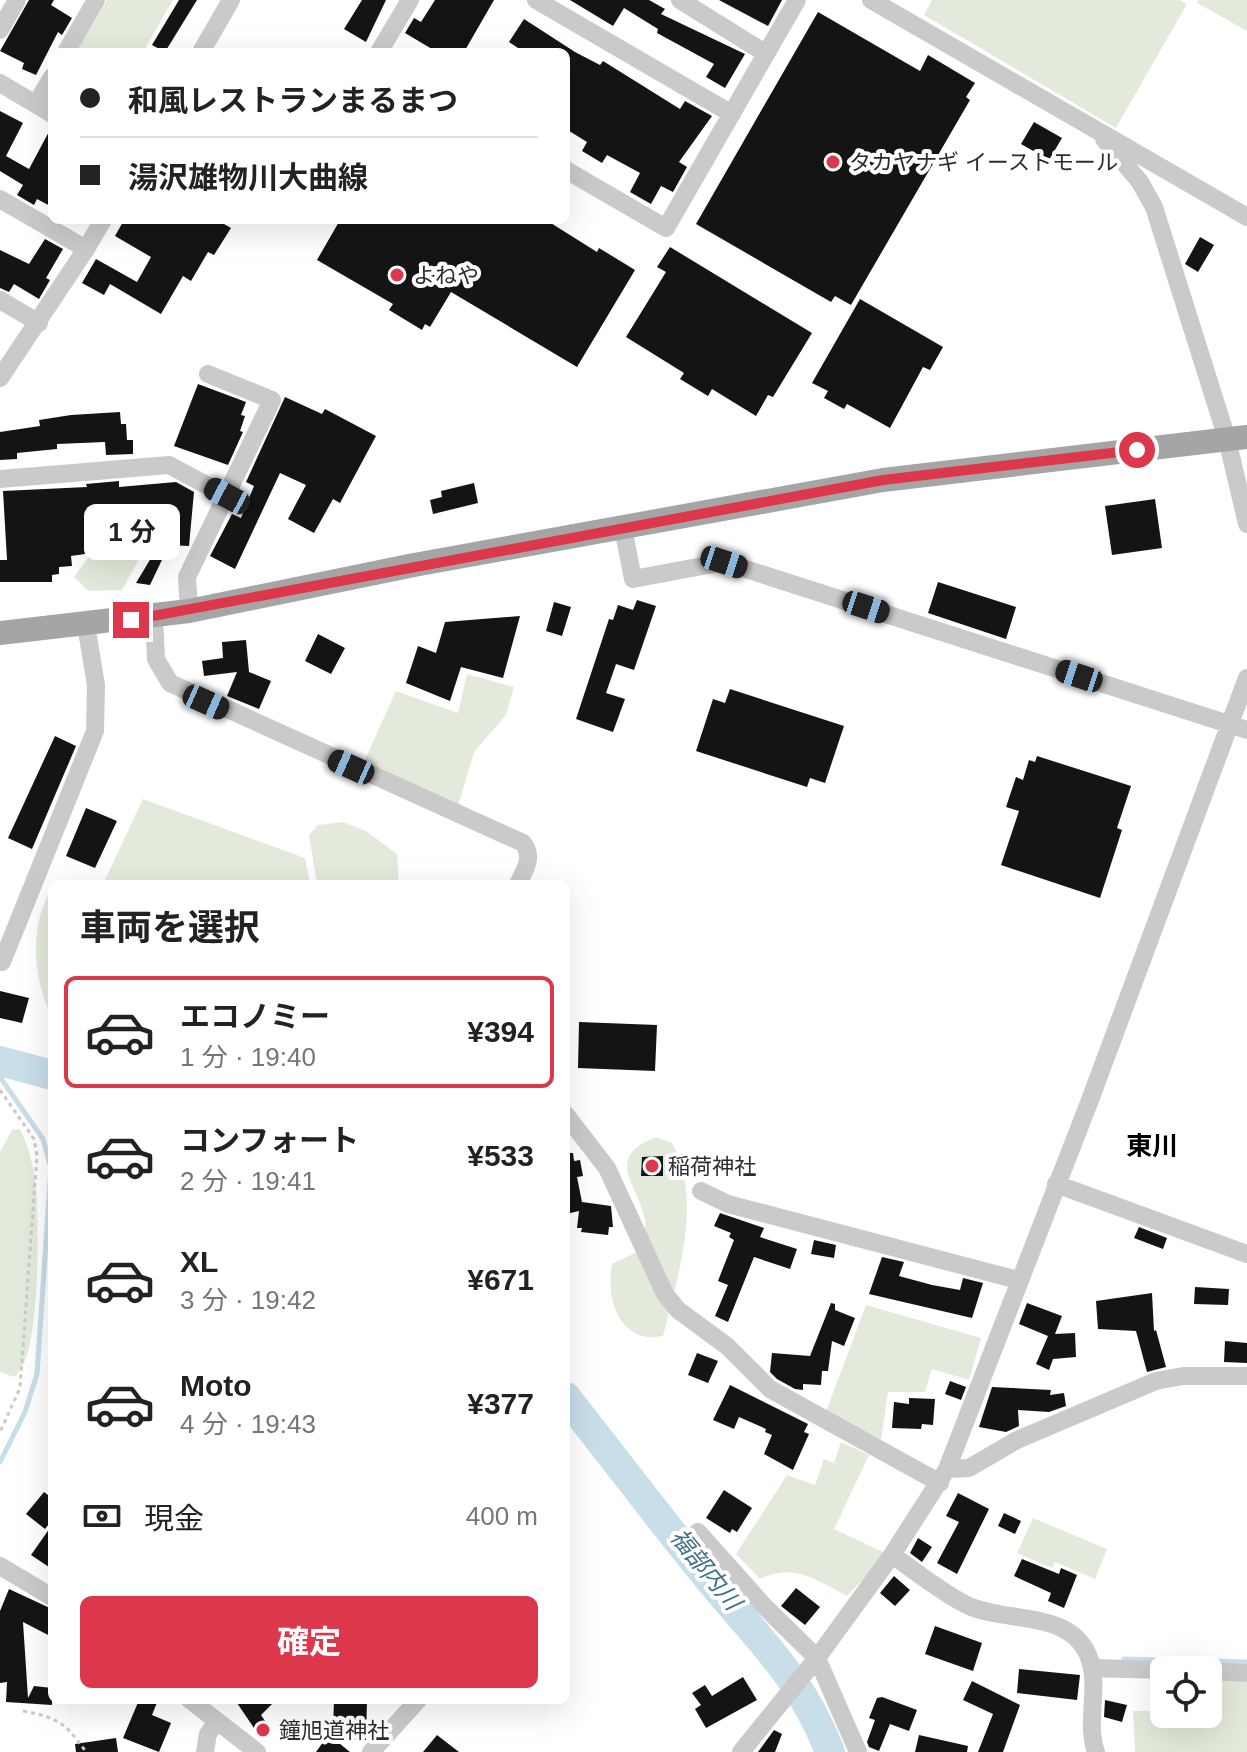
<!DOCTYPE html>
<html lang="ja">
<head>
<meta charset="utf-8">
<style>
	body { margin:0; font-family:Helvetica,"Noto Sans JP",sans-serif; background:#f6f6f6; color:#222; height:100vh; display:flex; flex-direction:column; font-size:30px; white-space:nowrap }
	* { box-sizing:border-box; margin:0 }
	p { font-size:26px; color:#767676 }
	.icon { flex:none; width:44px; height:44px; fill:none; stroke:currentColor; stroke-width:2; stroke-linecap:round; stroke-linejoin:round }
	.map { position:relative; flex:1; overflow:hidden }
	.drawer { position:absolute; left:48px; top:880px; width:522px; height:824px; display:flex; flex-direction:column; background:#fff; border-radius:12px; box-shadow:0 8px 32px #0002 }
	.drawer>* { flex:none }
	.hud { position:absolute; left:48px; top:48px; width:522px; height:176px; border-radius:12px; box-shadow:0 8px 32px #0002; display:grid; align-content:center; height:176px; padding:0 32px; background:#fff }
	.tools { position:absolute; left:1150px; top:1656px; display:grid; gap:16px }
	.tools a { display:grid; place-items:center; width:72px; height:72px; border-radius:12px; background:#fff; box-shadow:0 8px 32px #0002; font-size:40px }
	.end { position:absolute; width:36px; height:36px; margin:-18px; border:10px solid #dd374c; background:#fff; box-shadow:0 0 0 4px #fff }
	.from { border-radius:50% }
	.bubble { position:absolute; height:56px; border-radius:12px; background:#fff; box-shadow:0 8px 32px #0002; font-size:26px; font-weight:700; line-height:56px; text-align:center }
	.car { position:absolute; width:24px; height:48px; margin:-24px -12px; border-radius:10px; box-shadow:0 0 6px 2px #0007; background:linear-gradient(#222 24%,#8ab4d8 0 40%,#222 0 76%,#8ab4d8 0 86%,#222 0) }
	.hud b { display:flex; align-items:center; gap:28px; height:76px; font-size:30px }
	.hud b+b { border-top:2px solid #e0e0e0 }
	.hud i { width:20px; height:20px; background:#222 }
	ul { padding:0; list-style:none }
	li { display:flex; align-items:center; gap:24px; height:112px; margin:0 16px 12px; padding:0 16px; border:4px solid transparent; border-radius:12px }
	li div { flex:1 }
	li b { display:block; font-size:30px }
	li em { font-style:normal; font-weight:700 }
	li.on { border-color:#dd374c }
	li>.icon { width:72px; height:72px; stroke-width:1.5 }
	h2 { padding:0 32px; font-size:36px; line-height:96px }
	.pay { display:flex; align-items:center; gap:20px; height:88px; padding:0 32px; font-size:30px }
	.pay p { margin-inline-start:auto }
	.primary-button { display:flex; gap:16px; margin-top:auto; padding:16px 32px }
	.primary-button a { flex:1; height:92px; border-radius:12px; background:#dd374c; color:#fff; font-size:32px; font-weight:700; line-height:92px; text-align:center }
	.map>svg:first-child { display:block }
	.green { fill:#e4eadb }
	.lines { fill:none; stroke-linecap:round; stroke-linejoin:round }
	.stream { stroke:#c8dee9; stroke-width:5 }
	.river { stroke:#c8dee9; stroke-width:30 }
	.building { fill:#141414 }
	.path { stroke:#cacaca; stroke-width:3; stroke-dasharray:4 4; stroke-linecap:butt }
	.minor { stroke:#cacaca; stroke-width:18 }
	.major { stroke:#a5a5a5; stroke-width:24 }
	.route { stroke:#dd374c; stroke-width:10 }
	.poi-dot { fill:#dd374c; stroke:#fff; stroke-width:3 }
	.labels { text-anchor:middle; dominant-baseline:central; stroke-width:8; stroke-linejoin:round; paint-order:stroke }
	.poi-label { font-size:22px; fill:#2d2d2d; stroke:#fff; text-anchor:start }
	.water-label { font-size:24px; font-style:italic; fill:#3f728b; stroke:#fff }
	.quarter-label { font-size:26px; font-weight:bold; fill:#000; stroke:#fff }
</style>
</head>
<body>
<div class="map">
<svg width="1247" height="1752" viewBox="0 0 1247 1752">
	<rect width="100%" height="100%" fill="#fff"/>
	<path class="green" d="M107,0H173L143,52H76Z
		M932,0H1180L1187,4L1116,128L924,15Z
		M1199,0H1247V31L1197,3Z
		M118,516L154,531L122,590L88,591L74,577Z
		M467,674L514,687L506,715L474,752L458,806L363,764L396,691L458,713Z
		M143,799L305,858L310,884H103Z
		M343,822L366,831L397,854L399,884H317L309,835L318,825Z
		M52,894V1018C34,980 29,933 48,895Z
		M20,1129C29,1147 34,1168 36,1189C39,1221 41,1363 14,1377L0,1372V1152L12,1130Z
		M656,1137L672,1143C703,1200 678,1276 663,1336C620,1345 605,1299 612,1264L637,1252C640,1243 646,1231 645,1221C639,1184 602,1159 656,1137Z
		M866,1305L981,1338L969,1380L932,1369L925,1392H888L881,1440L825,1414Z
		M841,1442L869,1455L834,1529L887,1554L847,1596C817,1580 793,1562 760,1579L736,1554L787,1475L815,1485L824,1459L834,1463Z
		M1033,1518L1107,1549L1095,1579L1055,1562L1052,1568L1017,1553Z
		M1158,1676L1164,1677V1714H1208V1679L1247,1681V1752H1135L1133,1711H1151Z"/>
	<g class="lines">
		<path class="stream" d="M0,1077L43,1139L51,1168L37,1374L25,1412L0,1462
			M1124,1659L1247,1662"/>
		<path class="river" d="M0,1061L52,1075
			M566,1397C613,1457 660,1519 709,1579C759,1640 800,1675 830,1752"/>
	</g>
	<path class="building" d="M29,0H54L51,5L72,18L62,35L58,32L36,75L22,69L24,63L0,51Z
		M179,0H197L165,52L152,45Z
		M362,0H386L366,42L344,29Z
		M435,0H494L464,52H437L405,33L414,18L421,22Z
		M570,0H649L665,9L661,14L745,54L725,88L706,77L714,64L657,33L658,29L624,8L613,26Z
		M719,0H782L768,26Z
		M818,12L920,71L928,55L975,83L966,97L970,100L851,305L835,296L831,302L696,224Z
		M524,19L575,52L600,65L603,61L680,109L685,101L712,116L679,162L687,167L673,192L661,186L651,204L630,192L640,173L607,155L602,163L582,151L587,142L566,129V52H524L509,42Z
		M0,111L23,123L6,156L29,169L52,126V207L37,199L34,205L17,195L23,185L0,171Z
		M1034,122L1062,138L1049,160L1021,144Z
		M124,220H217L231,228L214,255L208,252L191,281L183,276L161,314L110,284L104,295L82,283L96,259L137,282L151,257L115,236Z
		M340,220H546L597,252L599,248L635,270L577,367L451,292L430,327L425,324L422,330L389,310L393,304L317,260Z
		M1200,237L1214,245L1198,272L1185,264Z
		M45,239L63,249L46,278L50,280L39,299L14,284L9,292L0,288V250L29,264Z
		M670,247L812,333L773,397L768,395L756,416L712,389L708,396L680,379L684,373L626,337L666,272L657,267Z
		M860,299L943,347L930,370L923,367L890,428L847,404L844,409L824,398L828,391L812,383Z
		M198,384L246,402L241,415L245,416L240,431L243,432L228,465L174,446Z
		M285,397L322,414L325,409L376,436L340,503L333,499L314,533L288,519L306,485L280,473L235,569L210,556L232,514L241,518L254,486L246,482Z
		M120,412L121,424H126L127,440H133V454L106,455L105,442L57,444V449L17,453V459L0,460V432L40,426L39,420L71,415Z
		M119,481V487L176,482L194,492L189,546L169,545L150,585L136,583L157,548L161,509L105,512L107,528L84,549L85,554L71,556L72,566L59,567V574L52,575V582H0V560H7L3,491L87,487L86,484Z
		M474,483L478,503L433,514L430,500L442,497L441,491Z
		M1155,499L1162,548L1112,555L1105,506Z
		M938,582L1016,607L1006,639L928,613Z
		M637,600L656,606L634,670L616,664L606,693L625,699L613,732L576,719L609,619L613,620L618,605L633,610Z
		M554,602L571,607L562,636L546,631Z
		M520,616L503,678L461,667L450,701L406,683L418,646L436,653L445,622Z
		M318,634L345,648L331,674L305,661Z
		M246,640L249,672L271,681L259,709L227,696L237,672L204,676L202,661L223,658L222,642Z
		M730,689L844,726L825,783L810,778L807,787L696,751L713,699L725,703Z
		M55,736L76,746L32,849L8,838Z
		M1037,756L1131,786L1117,828L1122,830L1100,898L1001,865L1019,811L1006,807L1016,777L1023,780L1029,760L1035,762Z
		M86,808L117,821L95,868L66,856Z
		M0,991L29,998L22,1023L0,1018Z
		M579,1022L657,1025L655,1071L578,1068Z
		M566,1153H573L574,1161L580,1160L583,1176L577,1177L582,1202L611,1206L613,1227H609L608,1235L581,1232L582,1228H577L579,1211L566,1214Z
		M663,1156V1176H641L642,1157Z
		M720,1213L764,1228L760,1237L797,1249L790,1269L754,1257L728,1322L715,1316L728,1285L718,1281L734,1240L729,1237L731,1233L714,1226Z
		M1139,1227L1167,1238L1163,1249L1134,1238Z
		M814,1240L836,1245L834,1258L811,1254Z
		M882,1257L904,1262L899,1276L932,1285L960,1290L963,1278L983,1283L972,1318L869,1294Z
		M1195,1287L1229,1289L1228,1305L1194,1304Z
		M1152,1293L1154,1331L1156,1330L1166,1367L1147,1372L1136,1331L1098,1329L1096,1301Z
		M831,1303L835,1304V1310L855,1318L844,1346L832,1341L828,1371H822L821,1385L803,1384V1390L795,1389L777,1379L770,1372L772,1353L810,1356Z
		M1027,1303L1062,1316L1055,1334L1075,1333L1076,1357L1053,1359L1049,1370L1036,1364L1048,1336L1019,1324Z
		M1225,1341L1247,1343V1363L1224,1362Z
		M697,1353L718,1361L708,1383L688,1375Z
		M950,1381L966,1387L961,1400L945,1394Z
		M730,1385L808,1424L804,1432L809,1434L793,1470L764,1454L772,1435L765,1432L766,1429L739,1417L734,1429L713,1420Z
		M992,1387L1051,1390L1050,1395L1064,1393L1066,1406L1049,1412L1018,1410L1019,1426L1006,1432L979,1427Z
		M909,1398L935,1399L933,1425L922,1424L921,1429L892,1428L894,1402L909,1404Z
		M724,1490L752,1508L737,1532L732,1529L730,1533L706,1518Z
		M44,1492L52,1498V1520L45,1529L26,1514Z
		M958,1493L989,1509L957,1574L937,1563L959,1522L946,1516Z
		M1004,1513L1021,1521L1015,1534L998,1526Z
		M52,1525V1569L31,1555Z
		M918,1538L932,1547L922,1562L910,1553Z
		M1022,1559L1059,1574L1061,1568L1077,1575L1064,1608L1048,1601L1051,1593L1014,1576Z
		M894,1576L910,1590L895,1606L880,1593Z
		M796,1588L820,1607L805,1625L781,1606Z
		M9,1589L52,1609V1637L23,1622L28,1698L34,1686L52,1688V1705L6,1702L7,1682L0,1683V1611Z
		M935,1626L982,1643L973,1671L925,1654Z
		M1019,1669L1080,1675L1077,1700L1017,1693Z
		M743,1677L757,1700L706,1728L695,1709L701,1705L692,1693L705,1685L712,1696Z
		M972,1681L1020,1705L1003,1752H978L993,1714L963,1700Z
		M882,1697L917,1710L909,1731L890,1724L879,1751L869,1747L867,1742L875,1720L869,1718L877,1698Z
		M139,1700H158L152,1715L171,1723L159,1752L123,1738Z
		M235,1700H276L261,1715L271,1730L260,1737Z
		M334,1700H367L366,1740L334,1739L350,1752H316L333,1728Z
		M1105,1700L1127,1705L1122,1722L1104,1717Z
		M774,1730L782,1734L775,1752H758Z
		M437,1735L459,1752H423Z
		M919,1735L968,1746L967,1752H915Z
		M116,1738L118,1752H76L75,1744Z"/>
	<g class="lines">
		<path class="path" d="M0,1090L34,1139L37,1155L20,1388L0,1432
			M23,1711C58,1718 65,1722 86,1752"/>
		<path class="minor" d="M536,0L732,114
			M680,0L765,53
			M871,0L1247,217
			M0,30L17,0
			M66,52L96,0
			M201,52L231,0
			M379,52L410,0
			M0,83L52,114
			M36,104L52,77
			M1104,139L1140,182L1154,207L1227,439L1247,524
			M566,170L666,228L797,0
			M0,199L86,249L0,378
			M86,249L103,220
			M0,300L39,323
			M0,479L169,465L227,496
			M623,528L633,579L724,562L1247,730
			M189,611L187,577L272,400L208,374
			M154,617L156,659L170,683L523,843C534,857 525,869 518,884
			M2,962L95,731L96,685L86,625
			M566,1115L607,1168L665,1294L678,1310L727,1346L770,1389L940,1483
			M1056,1184L1247,1254
			M701,1191L728,1204L1018,1280
			M947,1469L969,1468L1017,1440L1156,1381L1183,1376H1247
			M698,1532L764,1606L817,1658L858,1752
			M892,1555C917,1572 942,1593 969,1606C1007,1623 1069,1610 1088,1655C1101,1685 1085,1721 1096,1752
			M0,1566L52,1597
			M1092,1668L1164,1670
			M1208,1671L1247,1673
			M190,1700L257,1752
			M205,1752L208,1734L217,1721
			M371,1752L418,1700
			M741,1752L817,1658L892,1555L947,1469L1090,1100L1247,678"/>
		<path class="major" d="M0,633L189,611L414,565L883,480L1247,437"/>
	</g>
	<g class="lines">
		<path class="route" d="M131,620L883,480L1137,450"/>
	</g>
	<g class="poi-dot">
		<circle cx="833" cy="162" r="8"/>
		<circle cx="397" cy="275" r="8"/>
		<circle cx="652" cy="1166" r="8"/>
		<circle cx="263" cy="1730" r="8"/>
	</g>
	<g class="labels">
		<g class="poi-label">
			<text x="849" y="162">タカヤナギ イーストモール</text>
			<text x="413" y="275">よねや</text>
			<text x="668" y="1166">稲荷神社</text>
			<text x="279" y="1730">鐘旭道神社</text>
		</g>
		<g class="water-label">
			<text transform="translate(706 1569) rotate(51)">福部内川</text>
		</g>
		<g class="quarter-label">
			<text x="1152" y="1146">東川</text>
		</g>
	</g>
</svg>
<div class="tools">
<a><svg class="icon" aria-label="locate" viewBox="0 0 24 24"><circle cx="12" cy="12" r="6"/><path d="M12 2v4M12 18v4M2 12h4M18 12h4"/></svg></a>
</div>
<i class="end from" style="left:1137px;top:450px"></i>
<i class="end" style="left:131px;top:620px"></i>
<div class="bubble" style="left:84px;top:504px;width:96px">1 分</div>
<i class="car" style="left:227px;top:496px;rotate:298deg"></i>
<i class="car" style="left:724px;top:562px;rotate:108deg"></i>
<i class="car" style="left:866px;top:607px;rotate:108deg"></i>
<i class="car" style="left:1079px;top:676px;rotate:288deg"></i>
<i class="car" style="left:206px;top:702px;rotate:114deg"></i>
<i class="car" style="left:351px;top:767px;rotate:294deg"></i>
<div class="hud">
<b><i class="from"></i>和風レストランまるまつ</b>
<b><i></i>湯沢雄物川大曲線</b>
</div>
<section class="drawer">
<h2>車両を選択</h2>
<ul>
<li class="on"><svg class="icon" aria-label="car" viewBox="0 0 24 24"><path d="M5 17H2v-5l4-1 3-4h7l3 4 3 1v5h-3M9 17h6M6 11h13"/><circle cx="7" cy="17" r="2"/><circle cx="17" cy="17" r="2"/></svg><div><b>エコノミー</b><p>1 分 · 19:40</p></div><em>¥394</em></li>
<li><svg class="icon" aria-label="car" viewBox="0 0 24 24"><path d="M5 17H2v-5l4-1 3-4h7l3 4 3 1v5h-3M9 17h6M6 11h13"/><circle cx="7" cy="17" r="2"/><circle cx="17" cy="17" r="2"/></svg><div><b>コンフォート</b><p>2 分 · 19:41</p></div><em>¥533</em></li>
<li><svg class="icon" aria-label="car" viewBox="0 0 24 24"><path d="M5 17H2v-5l4-1 3-4h7l3 4 3 1v5h-3M9 17h6M6 11h13"/><circle cx="7" cy="17" r="2"/><circle cx="17" cy="17" r="2"/></svg><div><b>XL</b><p>3 分 · 19:42</p></div><em>¥671</em></li>
<li><svg class="icon" aria-label="car" viewBox="0 0 24 24"><path d="M5 17H2v-5l4-1 3-4h7l3 4 3 1v5h-3M9 17h6M6 11h13"/><circle cx="7" cy="17" r="2"/><circle cx="17" cy="17" r="2"/></svg><div><b>Moto</b><p>4 分 · 19:43</p></div><em>¥377</em></li>
</ul>
<div class="pay"><svg class="icon" aria-label="cash" viewBox="0 0 24 24"><path d="M3 7h18v10H3z"/><circle cx="12" cy="12" r="2"/></svg>現金<p>400 m</p></div>
<div class="primary-button"><a>確定</a></div>
</section>
</div>
</body>
</html>
